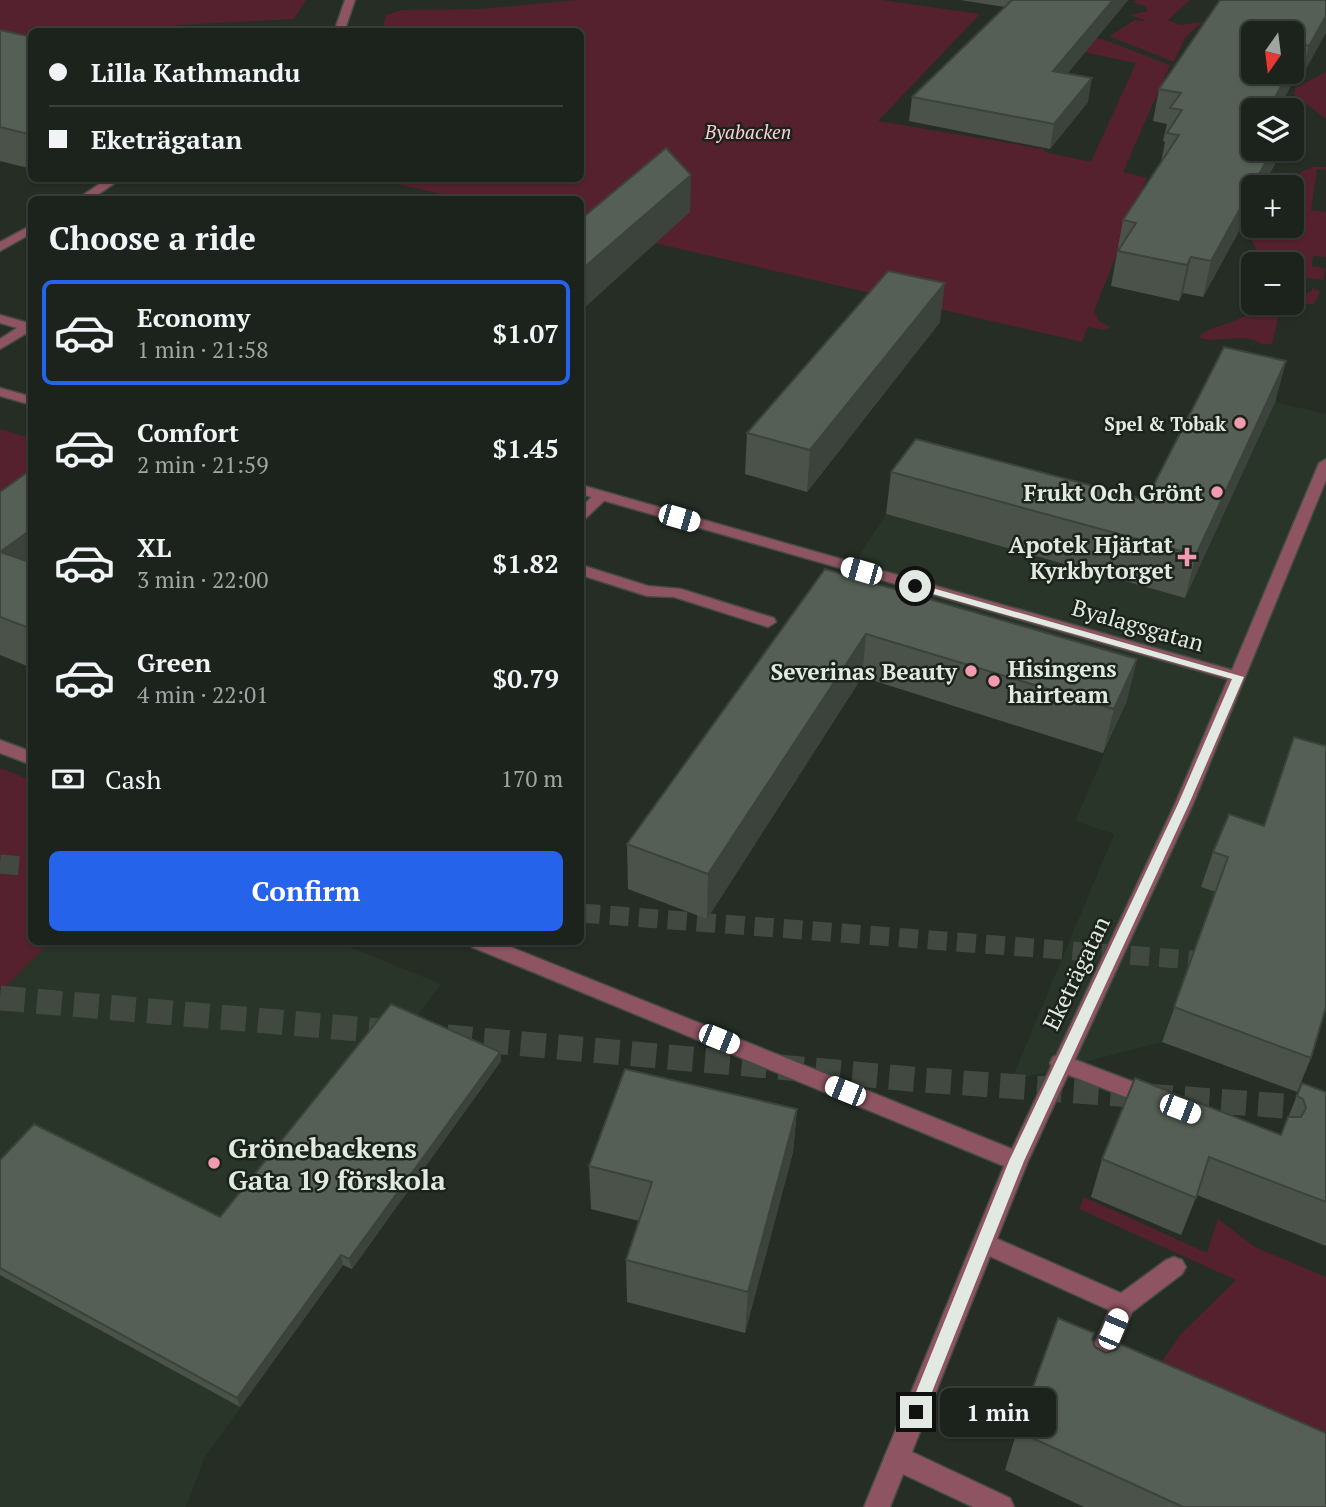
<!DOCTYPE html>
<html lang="en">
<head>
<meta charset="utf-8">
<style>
	body { margin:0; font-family:"PT Serif",serif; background:#292f29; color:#f1f3f6; height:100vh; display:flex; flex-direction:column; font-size:26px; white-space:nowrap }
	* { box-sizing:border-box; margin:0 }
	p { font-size:23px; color:#a0a4a3 }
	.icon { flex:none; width:38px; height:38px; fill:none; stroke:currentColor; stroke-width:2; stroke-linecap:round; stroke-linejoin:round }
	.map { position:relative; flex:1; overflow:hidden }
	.details { position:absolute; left:28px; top:196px; width:556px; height:749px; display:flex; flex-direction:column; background:#1c221c; border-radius:10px; box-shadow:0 2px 5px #0004,0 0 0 2px #3a3f3b }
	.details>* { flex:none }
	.guide { position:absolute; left:28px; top:28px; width:556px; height:154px; border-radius:10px; box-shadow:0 2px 5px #0004,0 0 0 2px #3a3f3b; display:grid; align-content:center; height:154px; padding:0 21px; background:#1c221c }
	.needle { width:46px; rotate:194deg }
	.fabs { position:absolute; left:1241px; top:21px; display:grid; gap:14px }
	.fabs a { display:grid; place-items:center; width:63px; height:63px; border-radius:10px; background:#1c221c; box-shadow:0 2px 5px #0004,0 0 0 2px #3a3f3b; font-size:35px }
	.end { position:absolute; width:32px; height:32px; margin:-16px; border:9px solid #e2e8e2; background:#111; box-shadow:0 0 0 4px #111 }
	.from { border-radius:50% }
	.bubble { position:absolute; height:49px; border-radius:10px; background:#1c221c; box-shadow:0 2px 5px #0004,0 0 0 2px #3a3f3b; font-size:23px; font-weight:600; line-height:49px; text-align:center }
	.car { position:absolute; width:21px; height:42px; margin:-21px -10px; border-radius:9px; box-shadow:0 0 5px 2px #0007; background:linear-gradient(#fff 24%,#345 0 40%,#fff 0 76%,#345 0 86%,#fff 0) }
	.guide b { display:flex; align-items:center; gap:24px; height:66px; font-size:26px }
	.guide b+b { border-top:2px solid #3a3f3b }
	.guide i { width:18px; height:18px; background:#f1f3f6 }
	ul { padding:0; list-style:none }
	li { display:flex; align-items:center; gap:21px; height:105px; margin:0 14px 10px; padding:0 7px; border:4px solid transparent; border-radius:10px }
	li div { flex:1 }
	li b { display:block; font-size:26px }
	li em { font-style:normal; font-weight:600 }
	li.selected { border-color:#2563eb }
	li>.icon { width:63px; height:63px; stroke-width:1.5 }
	h2 { padding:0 21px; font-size:32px; line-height:84px }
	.pay { display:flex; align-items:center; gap:18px; height:77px; padding:0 21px; font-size:26px }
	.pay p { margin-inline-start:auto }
	.cta { display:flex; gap:14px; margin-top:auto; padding:14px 21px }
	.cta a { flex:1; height:80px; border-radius:10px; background:#2563eb; color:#fff; font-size:28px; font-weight:600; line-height:80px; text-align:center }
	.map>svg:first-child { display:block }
	.built { fill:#283528 }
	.green { fill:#55212f }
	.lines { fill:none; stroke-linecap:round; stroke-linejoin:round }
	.trunk-tunnel-far1 { stroke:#414941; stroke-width:19; stroke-dasharray:19 10; stroke-linecap:butt }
	.trunk-tunnel { stroke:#414941; stroke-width:25; stroke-dasharray:25 12; stroke-linecap:butt }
	.service-casing { stroke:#434b43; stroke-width:3 }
	.minor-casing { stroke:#434b43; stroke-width:3 }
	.service { fill:#8e5462; fill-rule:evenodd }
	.minor { fill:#8e5462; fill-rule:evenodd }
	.wall { fill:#4a524a }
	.shaded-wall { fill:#3c423c }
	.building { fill:#565f56; stroke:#3c423c; stroke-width:2 }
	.route { fill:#e2e8e2 }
	.poi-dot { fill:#f29aae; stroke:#1b231b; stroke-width:2.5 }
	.labels { text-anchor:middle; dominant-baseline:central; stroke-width:5; stroke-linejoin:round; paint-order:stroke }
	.far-park-label { font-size:19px; font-style:italic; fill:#fdccd6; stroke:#1b231b }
	.far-poi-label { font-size:19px; font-weight:bold; fill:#e2e8e2; stroke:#1b231b; text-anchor:end }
	.poi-label { font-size:23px; font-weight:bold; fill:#e2e8e2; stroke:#1b231b; text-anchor:end }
	.street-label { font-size:23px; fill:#e2e8e2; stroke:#1b231b }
	.near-poi-label { font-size:28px; font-weight:bold; fill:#e2e8e2; stroke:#1b231b; text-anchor:start }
</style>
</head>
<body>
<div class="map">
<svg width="1326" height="1507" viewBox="0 0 1326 1507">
	<rect width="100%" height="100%" fill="#252d25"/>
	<path class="built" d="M1275,402L1326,414V785L1252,861L1202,887L1217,892L1162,1042L1011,1081L1114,834L1075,821L1126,703L822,612L886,514L1185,598Z
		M50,942H337L441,984L413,1022L501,1061L352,1269L343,1265L205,1457L186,1507H0V992Z"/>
	<path class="green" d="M0,0H306L294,19L179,25L146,32H32L31,45L0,54Z
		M577,0H882L980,14L878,121L1044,149L1045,152L1091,162L1136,63L1021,39L1071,33L1102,39L1170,65L1123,172L1147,178L1094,311L1099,321L1110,327L1104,330L1088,327L1082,342L581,226V200L465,199L374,179L581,178V32L382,31L386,15L402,10L480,9Z
		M1137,0H1190L1168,20L1180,25L1202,22L1185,38L1174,62L1109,36L1135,20L1147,21L1130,15L1148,11L1145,6L1132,2Z
		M1326,72V119L1294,94L1295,88Z
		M1314,167H1326V170L1317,169L1311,210L1326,212V257L1313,256L1312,266L1325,268L1324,280L1300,277L1303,274L1301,267L1282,260H1263C1254,245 1242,229 1253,213V226H1292V187H1283L1303,171Z
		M1312,287L1320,292L1314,304L1281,305L1272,344H1261L1252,339L1239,338L1209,340L1200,338L1201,334C1220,323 1248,321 1261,303H1292V298L1312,291Z
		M0,429L32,439L31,487L0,511Z
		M0,768L31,780L32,942H50L0,992Z
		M1084,1197L1207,1253L1218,1219L1255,1247L1326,1277V1478L1139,1394L1181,1334L1236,1280L1079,1209Z"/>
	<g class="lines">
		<path class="trunk-tunnel-far1" d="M0,864L32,867
			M581,913L1217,962"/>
		<path class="trunk-tunnel" d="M0,998L393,1032
			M447,1037L923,1080L1326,1109"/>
		<defs>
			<path id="service" d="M23,324H32V330L0,349V339Z
				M0,388L32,397V405L0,396Z
				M602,491L609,495L607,498L586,518L581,519V507L597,492Z
				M581,565L648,586L681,589L774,618L776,622L768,627L674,597L647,596L581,575Z
				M1060,1054L1160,1092L1163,1098L1160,1104L1152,1107L1053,1069L1050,1063L1053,1057Z
				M984,1233L1121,1293L1166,1260L1174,1257L1182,1260L1186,1267L1182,1274L1132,1312L1103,1382L1094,1386L1085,1382L1082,1374L1109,1310L976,1250L973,1243L976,1236Z
				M897,1445L1010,1498L1014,1507H973L888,1467L884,1458L888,1449Z"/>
			<path id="minor" d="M345,0H355L344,32H334Z
				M108,178H122L90,200H76Z
				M32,225V233L0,251V242Z
				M0,315L32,324V332L0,323Z
				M1326,459V480L1193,804L1028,1161L890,1507H864L1004,1166L472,947L469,942H498L1012,1149L1175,804L1228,679L581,494V485L1232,670L1319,463Z
				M0,740L32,752V765L0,753Z"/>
		</defs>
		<use href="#service" class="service-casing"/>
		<use href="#minor" class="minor-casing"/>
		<use href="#service" class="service"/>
		<use href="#minor" class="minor"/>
	</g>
	<path class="wall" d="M960,0H1128L1067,74L1088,102L1050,149L909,121L912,97L1005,7Z
		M1326,0L1301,78L1296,77L1253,149H1279L1276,162L1262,187H1253V205L1203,297L1183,293L1179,301L1111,286L1123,220L1161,162L1165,142L1163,141L1167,124L1153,121L1159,89Z
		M0,30L32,37V169L0,161Z
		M940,322L807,492L745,474L747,433Z
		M1286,361L1275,402L1185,598L886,514L891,472L1146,500Z
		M32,469V668L0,655V492Z
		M825,569L1137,659L1126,703L1103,753L862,677L707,919L628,889L627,844Z
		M1264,826L1311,1058L1297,1092L1162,1042L1216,892L1201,887L1213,852Z
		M500,1052L501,1061L352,1269L343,1265L240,1407L0,1275V1160L220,1217Z
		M1302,1083L1326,1092V1246L1197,1195L1181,1235L1091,1197L1102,1159L1281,1135Z
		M797,1109L793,1152L745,1333L627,1302L626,1260L639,1221L591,1209L589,1166Z
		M1092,1339L1095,1347L1326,1507H1084L1005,1470L1017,1431Z"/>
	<path class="shaded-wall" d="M1113,0H1128L1049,96L1053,71Z
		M1326,16V33L1301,78L1309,46Z
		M1304,45L1296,77L1278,110H1268L1289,72H1292V68Z
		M1092,78L1088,102L1050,149L1054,124Z
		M1273,149H1279L1276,162L1262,187H1253V205L1203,297L1211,261Z
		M691,175L690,212L581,311V270Z
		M1191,257L1183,293L1179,301L1187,265Z
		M945,283L940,322L807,492L810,450Z
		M1286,361L1275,402L1185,598L1196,555Z
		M32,529V582L0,552Z
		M866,634L862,677L707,919L708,874Z
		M1137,659L1126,703L1103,753L1114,709Z
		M500,1052L501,1061L352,1269L349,1259Z
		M797,1109L793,1152L745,1333L748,1292Z
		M341,1255L343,1265L240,1407L237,1398Z"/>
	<path class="building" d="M1012,0H1113L1053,71L1092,78L1054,124L912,97Z
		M1220,0H1326V16L1309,46L1304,45L1292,68V33H1253V72H1289L1268,110H1253V149H1273L1211,261L1191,257L1187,265L1118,251L1136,223L1123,220L1179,135L1167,133L1182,110L1170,108L1181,93L1159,89Z
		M0,30L32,37V135L0,127Z
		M666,148L691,175L581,270V219Z
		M888,271L945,283L810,450L747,433Z
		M1224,347L1286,361L1196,555L891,472L916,439L1146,500Z
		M32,469V529L0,552L32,563V629L0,617V492Z
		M825,569L1137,659L1114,709L866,634L708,874L627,844Z
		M1294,737L1326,746V1007L1311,1058L1174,1007L1228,857L1213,852L1229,814L1264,826Z
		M391,1004L500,1052L349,1259L341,1255L237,1398L0,1268V1160L34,1124L220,1217Z
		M625,1069L797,1109L748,1292L626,1260L652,1182L589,1166Z
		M1135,1078L1281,1135L1288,1117H1301L1306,1108L1303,1099L1297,1096L1302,1083L1326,1092V1202L1209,1157L1196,1198L1102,1159Z
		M1058,1318L1094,1333L1092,1339L1095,1347L1106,1353L1117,1349L1120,1344L1326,1433V1507H1183L1017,1431Z"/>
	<path class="route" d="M915,583L1244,677L1189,804L1024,1161L924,1412L922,1417L916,1420L910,1417L908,1412L1009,1161L1178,804L1232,679L912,588L910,586Z"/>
	<g class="poi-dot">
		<circle cx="1240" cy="423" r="7"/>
		<circle cx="1217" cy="492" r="7"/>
		<path d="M1183.5 546.5h7v7h7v7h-7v7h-7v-7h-7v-7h7z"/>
		<circle cx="971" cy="671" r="7"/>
		<circle cx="994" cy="681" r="7"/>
		<circle cx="214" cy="1163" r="7"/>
	</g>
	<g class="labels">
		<g class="far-park-label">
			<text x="748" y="131">Byabacken</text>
		</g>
		<g class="far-poi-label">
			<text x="1226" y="423">Spel &amp; Tobak</text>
		</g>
		<g class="poi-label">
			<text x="1203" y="492">Frukt Och Grönt</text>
			<text x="1173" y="544">Apotek Hjärtat<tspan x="1173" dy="26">Kyrkbytorget</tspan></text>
			<text x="1008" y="668" text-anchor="start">Hisingens<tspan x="1008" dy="26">hairteam</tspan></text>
			<text x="957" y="671">Severinas Beauty</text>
		</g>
		<g class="street-label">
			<text transform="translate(1138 625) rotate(16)">Byalagsgatan</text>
			<text transform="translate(1076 973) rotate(-64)">Eketrägatan</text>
		</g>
		<g class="near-poi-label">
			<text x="228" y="1147">Grönebackens<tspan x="228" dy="32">Gata 19 förskola</tspan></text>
		</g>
	</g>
</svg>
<div class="fabs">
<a><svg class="needle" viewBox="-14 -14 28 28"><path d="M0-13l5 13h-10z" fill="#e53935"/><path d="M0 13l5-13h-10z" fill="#a0a4a3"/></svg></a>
<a><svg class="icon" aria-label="layers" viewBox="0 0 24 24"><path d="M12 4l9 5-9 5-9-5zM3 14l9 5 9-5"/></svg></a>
<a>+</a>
<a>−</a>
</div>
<i class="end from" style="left:915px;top:586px"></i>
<i class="end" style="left:916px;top:1412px"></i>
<div class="bubble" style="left:940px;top:1388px;width:116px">1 min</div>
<i class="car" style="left:679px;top:518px;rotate:106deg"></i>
<i class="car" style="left:861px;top:571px;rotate:286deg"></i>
<i class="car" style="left:719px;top:1039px;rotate:112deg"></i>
<i class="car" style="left:845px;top:1091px;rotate:292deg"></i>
<i class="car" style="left:1180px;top:1109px;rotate:111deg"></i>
<i class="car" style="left:1113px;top:1329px;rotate:23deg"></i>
<div class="guide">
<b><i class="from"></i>Lilla Kathmandu</b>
<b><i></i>Eketrägatan</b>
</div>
<section class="details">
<h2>Choose a ride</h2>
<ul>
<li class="selected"><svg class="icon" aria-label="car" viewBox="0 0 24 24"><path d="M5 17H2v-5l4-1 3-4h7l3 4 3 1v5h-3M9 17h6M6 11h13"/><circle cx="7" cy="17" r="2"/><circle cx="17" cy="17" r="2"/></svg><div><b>Economy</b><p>1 min · 21:58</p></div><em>$1.07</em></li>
<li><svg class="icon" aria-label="car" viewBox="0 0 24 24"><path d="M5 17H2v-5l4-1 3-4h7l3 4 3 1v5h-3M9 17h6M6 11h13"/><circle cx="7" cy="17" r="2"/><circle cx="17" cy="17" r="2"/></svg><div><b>Comfort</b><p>2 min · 21:59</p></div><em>$1.45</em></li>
<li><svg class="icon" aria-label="car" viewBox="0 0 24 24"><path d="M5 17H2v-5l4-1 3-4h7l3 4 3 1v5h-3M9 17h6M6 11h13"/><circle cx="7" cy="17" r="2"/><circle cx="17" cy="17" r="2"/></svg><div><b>XL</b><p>3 min · 22:00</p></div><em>$1.82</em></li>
<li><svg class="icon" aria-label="car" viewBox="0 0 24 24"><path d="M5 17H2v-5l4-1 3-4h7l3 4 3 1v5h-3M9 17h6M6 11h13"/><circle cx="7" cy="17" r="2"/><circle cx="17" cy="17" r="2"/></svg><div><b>Green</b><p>4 min · 22:01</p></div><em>$0.79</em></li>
</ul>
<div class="pay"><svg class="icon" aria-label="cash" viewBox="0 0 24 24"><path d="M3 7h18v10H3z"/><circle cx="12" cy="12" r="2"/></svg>Cash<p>170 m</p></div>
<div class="cta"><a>Confirm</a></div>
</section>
</div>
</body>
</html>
